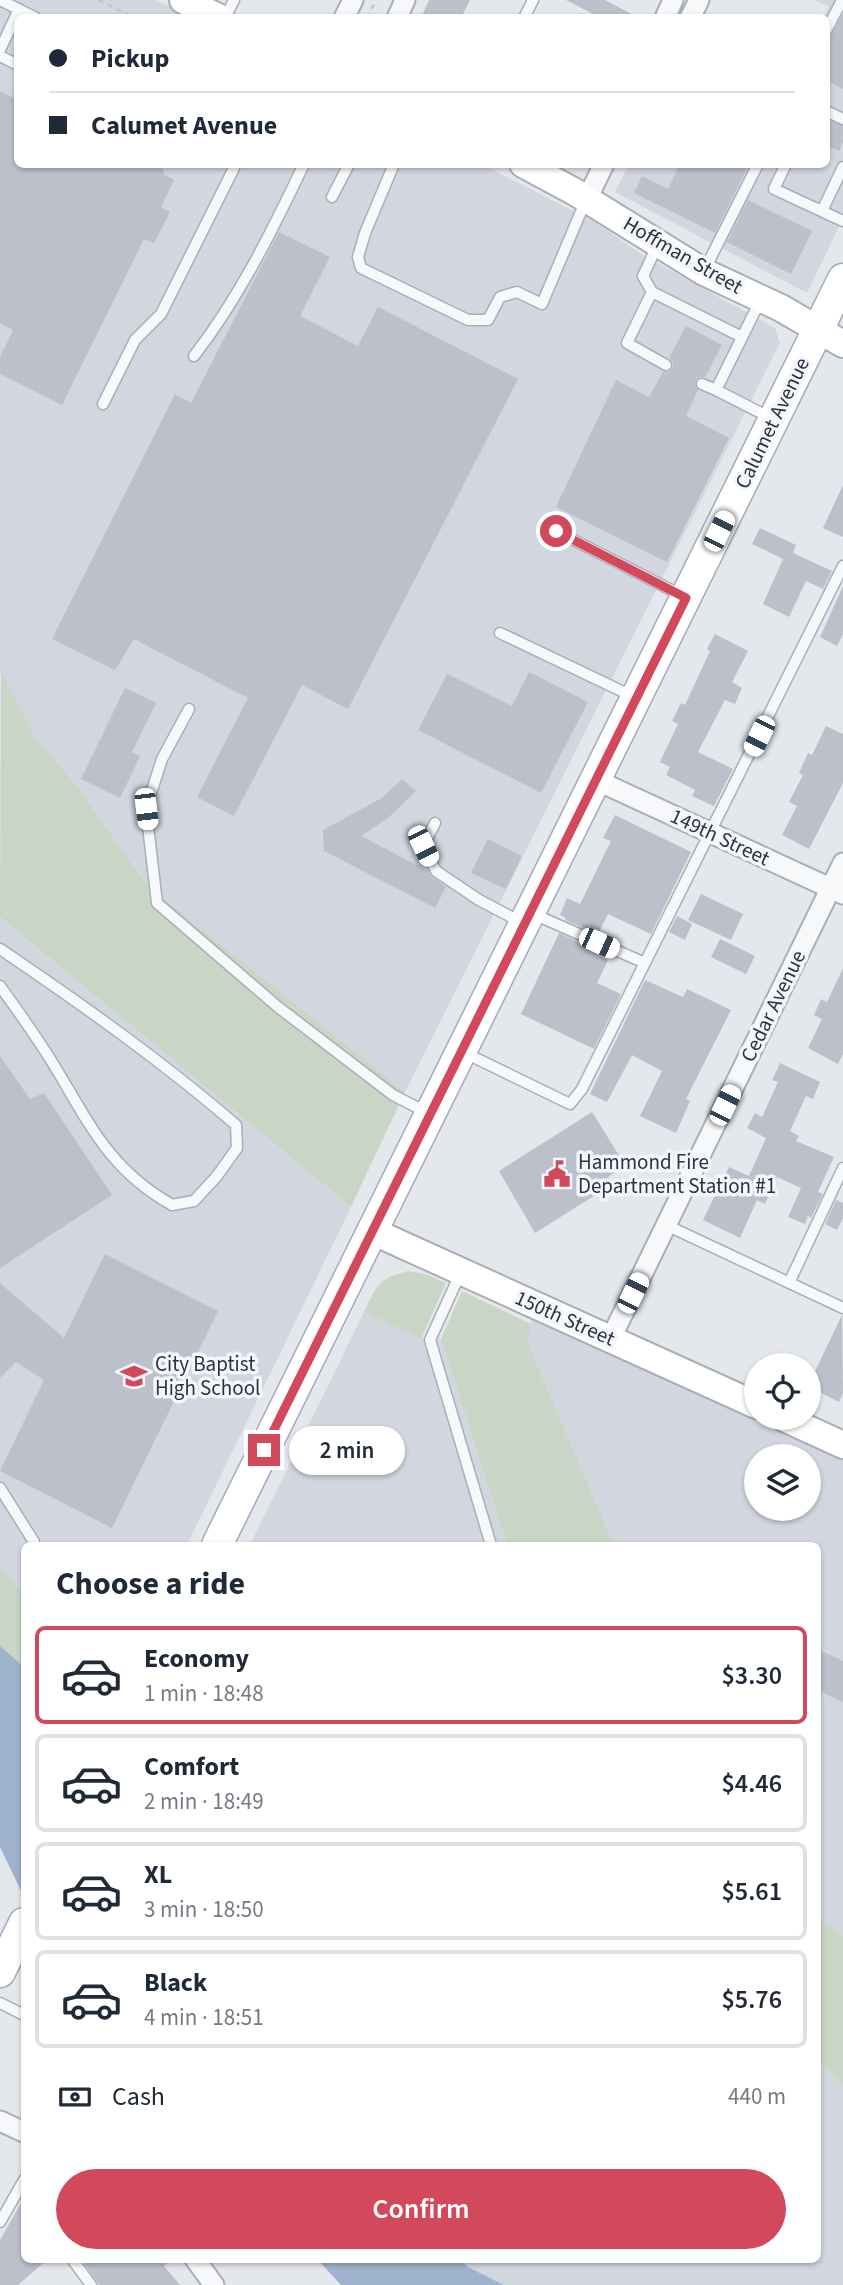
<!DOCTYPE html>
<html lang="en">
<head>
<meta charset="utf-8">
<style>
	body { margin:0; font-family:"Source Sans 3",sans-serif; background:#f6f6f7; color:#1f2937; height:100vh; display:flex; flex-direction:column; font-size:26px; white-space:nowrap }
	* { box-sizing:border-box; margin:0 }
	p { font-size:23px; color:#747a83 }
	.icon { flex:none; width:38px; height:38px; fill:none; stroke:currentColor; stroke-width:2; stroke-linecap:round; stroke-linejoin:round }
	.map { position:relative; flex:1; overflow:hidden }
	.sheet { position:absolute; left:21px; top:1542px; width:800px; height:721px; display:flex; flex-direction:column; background:#fff; border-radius:10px; box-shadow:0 2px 5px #0004 }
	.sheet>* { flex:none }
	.hud { position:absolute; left:14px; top:14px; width:816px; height:154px; border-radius:10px; box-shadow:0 2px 5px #0004; display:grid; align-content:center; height:154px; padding:0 35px; background:#fff }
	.controls { position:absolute; left:744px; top:1353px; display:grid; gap:14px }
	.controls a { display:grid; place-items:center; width:77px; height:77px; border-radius:50%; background:#fff; box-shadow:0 2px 5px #0004; font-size:35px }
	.end { position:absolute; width:32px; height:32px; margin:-16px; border:9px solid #d1495b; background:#fff; box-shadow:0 0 0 4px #fff }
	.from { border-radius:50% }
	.bubble { position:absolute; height:49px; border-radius:24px; background:#fff; box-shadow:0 2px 5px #0004; font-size:23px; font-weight:600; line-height:49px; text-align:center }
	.car { position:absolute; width:21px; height:42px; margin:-21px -10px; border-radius:9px; box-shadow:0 0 5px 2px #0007; background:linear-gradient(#fff 24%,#345 0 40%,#fff 0 76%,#345 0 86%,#fff 0) }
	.hud b { display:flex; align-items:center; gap:24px; height:66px; font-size:26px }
	.hud b+b { border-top:2px solid #e0e1e3 }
	.hud i { width:18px; height:18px; background:#1f2937 }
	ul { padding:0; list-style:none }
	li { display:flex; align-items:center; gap:21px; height:98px; margin:0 14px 10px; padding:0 21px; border:4px solid #e0e1e3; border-radius:10px }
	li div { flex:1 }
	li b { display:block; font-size:26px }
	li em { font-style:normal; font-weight:600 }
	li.on { border-color:#d1495b }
	li>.icon { width:63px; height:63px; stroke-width:1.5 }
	h2 { padding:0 35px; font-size:32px; line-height:84px }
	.pay { display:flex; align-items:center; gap:18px; height:77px; padding:0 35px; font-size:26px }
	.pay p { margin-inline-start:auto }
	.primary-button { display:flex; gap:14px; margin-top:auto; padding:14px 35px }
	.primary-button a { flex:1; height:80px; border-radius:42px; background:#d1495b; color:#fff; font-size:28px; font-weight:600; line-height:80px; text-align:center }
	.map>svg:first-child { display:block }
	.built { fill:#d2d6de; fill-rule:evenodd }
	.green { fill:#c9d6c5 }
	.water { fill:#9fb4cc }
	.building { fill:#bbc0ca }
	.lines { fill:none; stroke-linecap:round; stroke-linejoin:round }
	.lane-casing { stroke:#a9aeb7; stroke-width:13 }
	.street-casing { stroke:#a9aeb7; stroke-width:23 }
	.secondary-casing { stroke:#a9aeb7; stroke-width:30 }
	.primary-casing { stroke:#a3abb8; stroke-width:33 }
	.path { stroke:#c2c5cb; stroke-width:2.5; stroke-dasharray:5 5; stroke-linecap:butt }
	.lane { stroke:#f7f8fa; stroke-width:10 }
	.street { stroke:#f7f8fa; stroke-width:19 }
	.secondary { stroke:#fff; stroke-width:26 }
	.primary { stroke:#fff; stroke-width:30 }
	.route { stroke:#d1495b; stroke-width:9 }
	.labels { text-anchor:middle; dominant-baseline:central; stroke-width:7; stroke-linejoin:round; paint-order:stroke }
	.street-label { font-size:21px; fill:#2b3445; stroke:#f4f6f9 }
	.poi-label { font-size:21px; fill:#2b3445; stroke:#f4f6f9; text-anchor:start }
</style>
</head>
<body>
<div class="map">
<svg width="843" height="2285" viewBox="0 0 843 2285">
	<rect width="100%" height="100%" fill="#e4e7ec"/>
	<path class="built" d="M0,0H156L192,17L18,18V164L483,165L593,221L643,255L775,328L780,343L405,1092L147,885L74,782L36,739L0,672Z
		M815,0H843V218L807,293L615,192L629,165L826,164V18L823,17L829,7Z
		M0,917L351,1207L187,1545H24V1595L0,1565Z
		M534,1304L756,1418H781L843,1446V1936L817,1916V1545H614L528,1343ZM756,1456H808V1508H756Z
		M364,1312L421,1339H441L507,1545H250Z
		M817,2060L843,2084V2285H504L468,2267L461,2259H817Z"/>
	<path class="green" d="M1,671L36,739L74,782L147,885L405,1092L351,1207L0,917Z
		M408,1271L425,1274L446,1283L421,1339L364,1312C377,1285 378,1279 408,1271Z
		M462,1291L531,1324L528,1343L614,1545H507L441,1339Z
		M0,1565L24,1595V1667L0,1646Z
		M817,1916L843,1936V2084L817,2060Z"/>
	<path class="water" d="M0,1646L24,1667V1897L0,1847Z
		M317,2259H461L468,2267L504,2285H341Z"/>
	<path class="building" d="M429,0H470L461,18H421Z
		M566,0H605L639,18H601Z
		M843,14V89L826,80V43Z
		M0,91L18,100V164H154L164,170L163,174L174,180L161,207L170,212L154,243L144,239L62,405L0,374V357L13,330L0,323Z
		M826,119L843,126V142L839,151L826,145Z
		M680,164H749L715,233L634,193L642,176L668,189Z
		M748,200L812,231L791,274L727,242Z
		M279,232L330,257L300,316L358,346L378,307L518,379L348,709L302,685L234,816L197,797L248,698L134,639L115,670L52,639L175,394L191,403Z
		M686,326L722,345L705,377H700L696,380L695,386L698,390L686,416L729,438L667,562L556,507L616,380L649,397L663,372H669L673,368V362L669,358Z
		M843,485V537L823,528Z
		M760,528L796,545L793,553L832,571L823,589L806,581L789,617L763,604L783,559L752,544Z
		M843,586V634L837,646L820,637Z
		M715,634L748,651L732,682L742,688L735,704L725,700L698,752L733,769L714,806L692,796L695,790L666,775L670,767L660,762L678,724L672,721L681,703L685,705L710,651L707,649Z
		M529,672L588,702L541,793L418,730L447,674L512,706Z
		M125,688L156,703L132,752L140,756L120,798L81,779Z
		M826,726L843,734V783L809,849L782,835L797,806L789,802L803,775L799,773L808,753L812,755Z
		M402,779L416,791L388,818L361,836L428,871L432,877L446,887L435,908L324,851L323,830L382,798Z
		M615,815L691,852L651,934L608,914L598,934L565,920L566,918L560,915L567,898L580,904L611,841L603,838Z
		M488,839L522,856L506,889L471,873Z
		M701,894L743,914L731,940L688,920Z
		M677,916L692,924L685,940L669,932Z
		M559,933L591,948L590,951L608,960L597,983L621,994L594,1049L521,1014Z
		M720,939L755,956L746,974L711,957Z
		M843,968V1054L838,1064L808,1048L822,1019L814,1015L821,999L827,1002Z
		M645,980L683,997L687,989L731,1010L686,1099L690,1101L676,1133L640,1116L662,1071L632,1055L607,1102L590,1094Z
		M0,1056L30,1099L44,1093L112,1195L0,1268Z
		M780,1063L820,1082L813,1099L806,1096L790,1131L799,1136L796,1141L834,1157L818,1192L823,1194L811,1218L808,1216L805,1224L788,1217L801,1188L777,1177L765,1204L757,1200L740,1238L703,1220L729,1167L749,1176L766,1138L747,1128L755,1113L762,1117L778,1082L772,1080Z
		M592,1112L625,1165L608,1177L613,1184L535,1233L499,1171Z
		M836,1200L843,1203V1218L837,1230L825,1224Z
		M105,1254L218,1311L112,1528L0,1471L44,1380L16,1362L0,1378V1283L64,1338Z
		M842,1315L843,1393L839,1402L808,1386Z
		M817,1649L843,1661V1702L817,1690Z
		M24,2198V2259H48L18,2285H0V2240Z
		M81,2259H172L164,2266L180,2285H99Z"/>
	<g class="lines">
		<defs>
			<path id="lane" d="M0,0L36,18
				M225,18L234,0
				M524,18L533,0
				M826,31L842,0
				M0,50L19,9
				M0,56L18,65
				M826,111L843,119
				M394,164L365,233L358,257L361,268L468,320H488L500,297L517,292L542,304L585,202
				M786,164L774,189L843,221
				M332,197L349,164
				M822,211L843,167
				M658,244L643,276L652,292L627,343L666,365
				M704,271L758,164
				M652,292L742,337
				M761,299L716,390L771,418
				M194,356C239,298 272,231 304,164
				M702,384L716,390
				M103,404L135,340L161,314L234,168
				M556,531L683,596
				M500,633L632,696
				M189,709L162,759L146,809L157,903L278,1007L393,1095L426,1112
				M435,823L423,846L436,871L479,900L521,922
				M531,913L645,963
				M0,949C81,1004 162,1061 236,1125L237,1148L217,1176L194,1201L172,1205C107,1168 89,1122 52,1062C36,1036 18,1011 0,986
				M463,1052L570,1104L582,1089L843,566
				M666,1225L843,1308
				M460,1274L430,1340L491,1545
				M789,1283L843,1168
				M0,1488L34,1542
				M0,2003L24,2015
				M0,2222L24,2180
				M72,2259L91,2285"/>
			<path id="street" d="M344,18L353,0
				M397,18L405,0
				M665,18L673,0
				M690,18L699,0
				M587,199L604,164
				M596,780L843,894
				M611,1338L843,863
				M0,2121L24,2132
				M195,2259L214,2285"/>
			<path id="secondary" d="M183,0L220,18
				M523,164L575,192L704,272L781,308L843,344
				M374,1232L756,1405
				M784,1418L843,1445"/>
			<path id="primary" d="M217,1545L843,279
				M0,1972L24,1923"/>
		</defs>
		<use href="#lane" class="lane-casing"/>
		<use href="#street" class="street-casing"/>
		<use href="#secondary" class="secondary-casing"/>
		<use href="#primary" class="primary-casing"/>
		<path class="path" d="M99,0L134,18
			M367,18L376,0"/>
		<use href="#lane" class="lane"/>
		<use href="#street" class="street"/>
		<use href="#secondary" class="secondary"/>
		<use href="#primary" class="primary"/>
	</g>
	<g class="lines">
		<path class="route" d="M264,1450L686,598L556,531"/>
	</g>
	<defs>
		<symbol id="civic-bare" viewBox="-9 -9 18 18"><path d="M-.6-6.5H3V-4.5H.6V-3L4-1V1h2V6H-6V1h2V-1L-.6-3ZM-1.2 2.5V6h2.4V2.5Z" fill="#d1495b" stroke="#f4f6f9" stroke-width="2.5" paint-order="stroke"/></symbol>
		<symbol id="school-bare" viewBox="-9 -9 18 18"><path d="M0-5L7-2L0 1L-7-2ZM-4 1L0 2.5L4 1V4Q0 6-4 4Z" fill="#d1495b" stroke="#f4f6f9" stroke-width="2.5" paint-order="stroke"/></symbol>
	</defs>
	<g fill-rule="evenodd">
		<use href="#civic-bare" x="538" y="1155" width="38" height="38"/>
		<use href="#school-bare" x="115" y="1357" width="38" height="38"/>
	</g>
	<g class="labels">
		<g class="street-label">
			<text transform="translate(683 255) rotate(30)">Hoffman Street</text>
			<text transform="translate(772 423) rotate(-64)">Calumet Avenue</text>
			<text transform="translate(720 837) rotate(25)">149th Street</text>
			<text transform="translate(773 1006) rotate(-64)">Cedar Avenue</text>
			<text transform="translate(565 1318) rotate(24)">150th Street</text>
		</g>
		<g class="poi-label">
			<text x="578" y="1162">Hammond Fire<tspan x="578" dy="24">Department Station #1</tspan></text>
			<text x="155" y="1364">City Baptist<tspan x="155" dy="24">High School</tspan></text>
		</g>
	</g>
</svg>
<div class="controls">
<a><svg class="icon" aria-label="locate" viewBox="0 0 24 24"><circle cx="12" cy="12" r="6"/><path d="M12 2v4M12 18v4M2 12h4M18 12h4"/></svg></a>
<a><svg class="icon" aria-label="layers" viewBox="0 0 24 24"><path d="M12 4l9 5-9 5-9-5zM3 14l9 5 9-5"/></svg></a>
</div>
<i class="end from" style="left:556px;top:531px"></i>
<i class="end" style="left:264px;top:1450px"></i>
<div class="bubble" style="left:289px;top:1426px;width:116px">2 min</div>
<i class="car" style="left:719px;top:531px;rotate:26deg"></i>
<i class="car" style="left:759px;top:736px;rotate:206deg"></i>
<i class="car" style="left:146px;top:809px;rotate:173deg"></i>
<i class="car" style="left:423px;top:846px;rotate:154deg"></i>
<i class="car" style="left:599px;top:943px;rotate:114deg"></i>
<i class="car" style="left:725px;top:1105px;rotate:26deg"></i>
<i class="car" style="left:633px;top:1293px;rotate:26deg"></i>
<div class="hud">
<b><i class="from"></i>Pickup</b>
<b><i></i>Calumet Avenue</b>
</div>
<section class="sheet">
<h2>Choose a ride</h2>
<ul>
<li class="on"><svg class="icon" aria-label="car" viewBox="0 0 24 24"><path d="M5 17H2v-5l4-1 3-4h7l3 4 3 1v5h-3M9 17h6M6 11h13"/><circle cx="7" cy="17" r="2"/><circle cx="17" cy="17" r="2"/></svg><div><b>Economy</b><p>1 min · 18:48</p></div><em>$3.30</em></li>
<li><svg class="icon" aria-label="car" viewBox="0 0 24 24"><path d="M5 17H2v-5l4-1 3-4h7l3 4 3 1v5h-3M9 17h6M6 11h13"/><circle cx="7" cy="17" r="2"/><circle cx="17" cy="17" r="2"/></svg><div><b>Comfort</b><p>2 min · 18:49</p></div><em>$4.46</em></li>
<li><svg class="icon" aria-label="car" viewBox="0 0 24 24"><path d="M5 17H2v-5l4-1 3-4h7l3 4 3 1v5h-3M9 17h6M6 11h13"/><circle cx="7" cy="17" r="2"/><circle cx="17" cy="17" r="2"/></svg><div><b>XL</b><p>3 min · 18:50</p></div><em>$5.61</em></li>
<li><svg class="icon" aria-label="car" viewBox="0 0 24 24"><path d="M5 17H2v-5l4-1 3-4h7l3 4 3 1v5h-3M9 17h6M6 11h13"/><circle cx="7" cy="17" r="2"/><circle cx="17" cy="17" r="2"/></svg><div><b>Black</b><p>4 min · 18:51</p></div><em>$5.76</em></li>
</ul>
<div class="pay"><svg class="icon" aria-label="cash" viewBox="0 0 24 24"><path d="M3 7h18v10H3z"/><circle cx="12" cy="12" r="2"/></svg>Cash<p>440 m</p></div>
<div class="primary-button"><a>Confirm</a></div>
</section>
</div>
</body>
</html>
